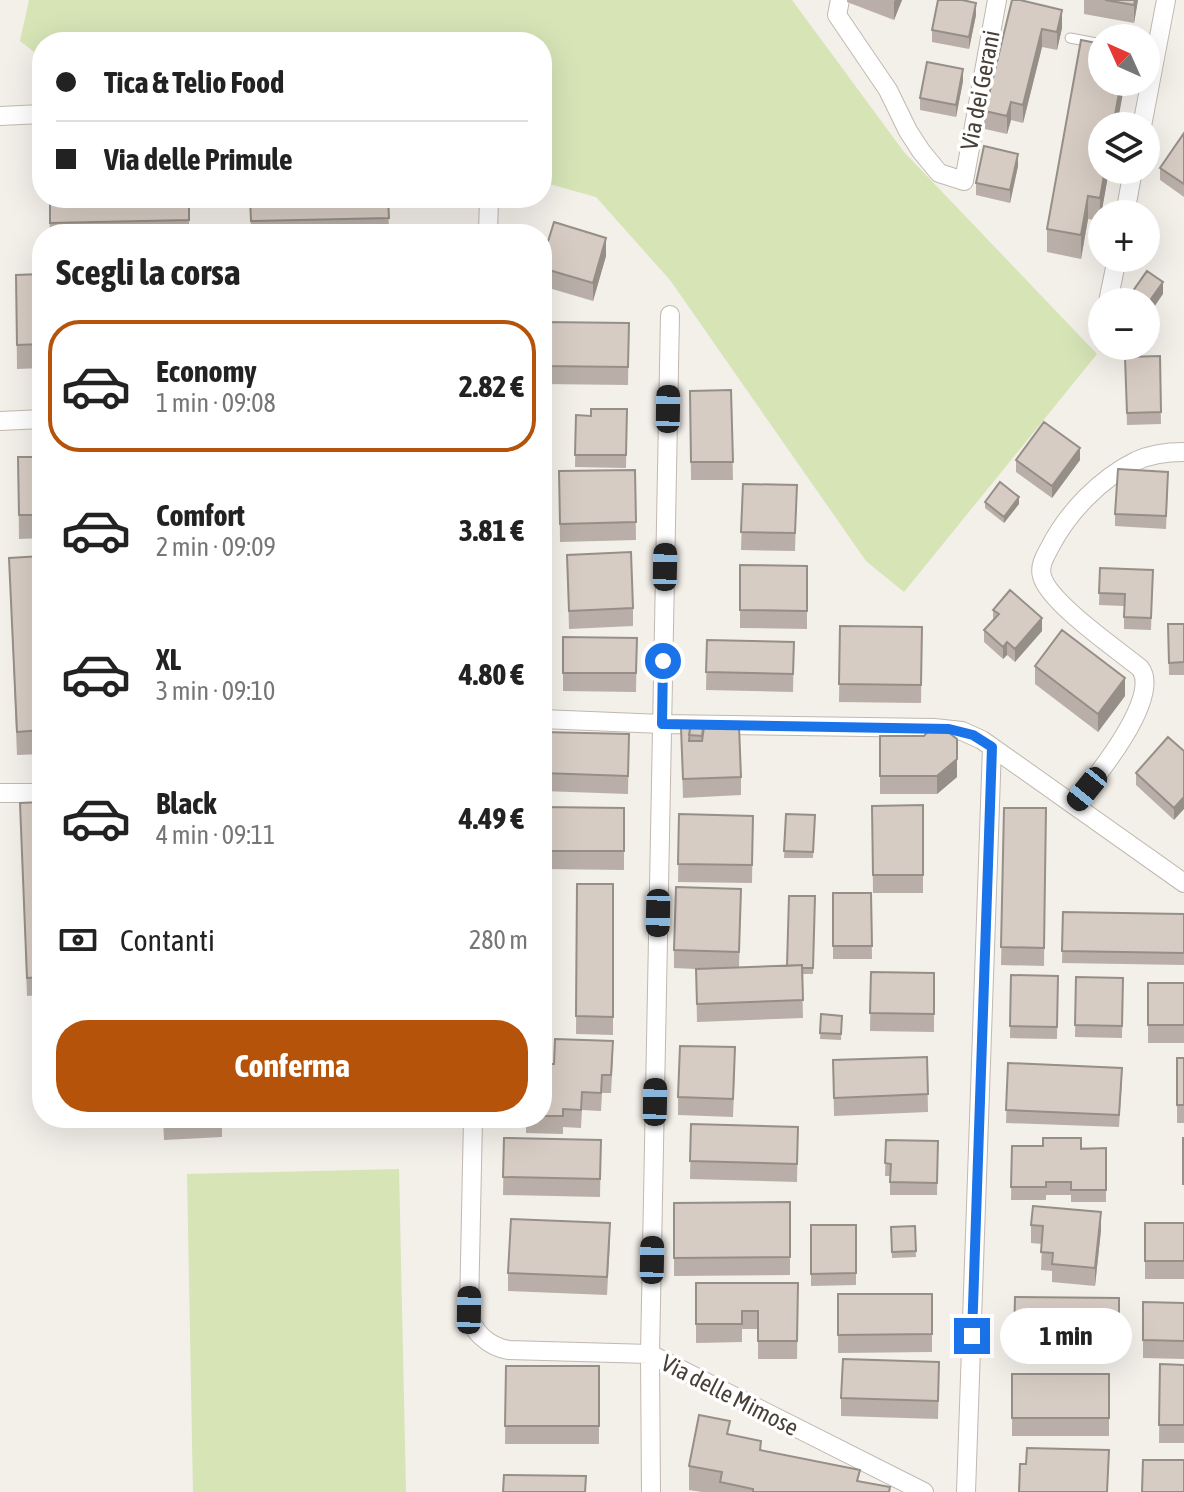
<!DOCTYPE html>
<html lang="it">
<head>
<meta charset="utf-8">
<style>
	body { margin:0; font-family:"Asap Condensed",sans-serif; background:#f2f2f2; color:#222; height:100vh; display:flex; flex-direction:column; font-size:30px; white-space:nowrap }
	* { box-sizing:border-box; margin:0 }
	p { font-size:26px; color:#767676 }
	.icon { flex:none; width:44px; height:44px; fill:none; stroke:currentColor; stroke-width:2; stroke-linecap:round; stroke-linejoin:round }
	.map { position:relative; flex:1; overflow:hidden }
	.details { position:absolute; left:32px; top:224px; width:520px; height:904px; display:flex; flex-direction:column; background:#fff; border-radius:32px; box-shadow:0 8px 32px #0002 }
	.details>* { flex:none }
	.guide { position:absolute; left:32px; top:32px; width:520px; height:176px; border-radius:32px; box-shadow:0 8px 32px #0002; display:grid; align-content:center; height:176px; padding:0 24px; background:#fff }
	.needle { width:52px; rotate:315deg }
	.fabs { position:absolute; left:1088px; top:24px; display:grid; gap:16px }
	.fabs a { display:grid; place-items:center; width:72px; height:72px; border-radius:50%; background:#fff; box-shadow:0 8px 32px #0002; font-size:40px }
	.end { position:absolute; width:36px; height:36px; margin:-18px; border:10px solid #1a73e8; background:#fff; box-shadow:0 0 0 4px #fff }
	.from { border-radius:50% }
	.bubble { position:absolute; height:56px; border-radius:28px; background:#fff; box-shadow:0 8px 32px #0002; font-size:26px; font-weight:700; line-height:56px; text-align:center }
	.car { position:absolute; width:24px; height:48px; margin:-24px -12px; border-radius:10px; box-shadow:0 0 6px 2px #0007; background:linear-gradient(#222 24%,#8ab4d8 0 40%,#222 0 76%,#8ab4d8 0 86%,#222 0) }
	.guide b { display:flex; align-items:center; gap:28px; height:76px; font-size:30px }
	.guide b+b { border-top:2px solid #e0e0e0 }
	.guide i { width:20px; height:20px; background:#222 }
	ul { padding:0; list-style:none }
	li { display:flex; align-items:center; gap:24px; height:132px; margin:0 16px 12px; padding:0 8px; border:4px solid transparent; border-radius:32px }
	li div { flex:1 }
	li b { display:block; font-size:30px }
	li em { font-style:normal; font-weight:700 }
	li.current { border-color:#b45309 }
	li>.icon { width:72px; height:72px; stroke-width:1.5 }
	h2 { padding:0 24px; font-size:36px; line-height:96px }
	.pay { display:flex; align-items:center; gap:20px; height:88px; padding:0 24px; font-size:30px }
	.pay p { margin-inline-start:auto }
	.primary-button { display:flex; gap:16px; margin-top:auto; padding:16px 24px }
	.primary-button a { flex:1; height:92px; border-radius:32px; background:#b45309; color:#fff; font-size:32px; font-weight:700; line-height:92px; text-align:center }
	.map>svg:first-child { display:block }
	.green { fill:#d6e4b6 }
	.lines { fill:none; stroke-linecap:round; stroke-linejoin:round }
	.lane-casing { stroke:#c1b8b0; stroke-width:11 }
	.street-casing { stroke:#c1b8b0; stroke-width:20 }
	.lane { stroke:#fff; stroke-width:9 }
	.street { stroke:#fff; stroke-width:18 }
	.wall { fill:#b9afa8 }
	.shaded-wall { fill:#968f88 }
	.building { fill:#d7ccc3; stroke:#968f88; stroke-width:2 }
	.route { stroke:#1a73e8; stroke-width:10 }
	.labels { text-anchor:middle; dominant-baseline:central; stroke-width:7; stroke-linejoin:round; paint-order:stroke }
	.street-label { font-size:24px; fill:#473f38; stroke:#fff }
</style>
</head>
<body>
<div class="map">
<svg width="1184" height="1492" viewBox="0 0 1184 1492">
	<rect width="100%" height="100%" fill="#f3efe9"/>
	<path class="green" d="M29,0H792L904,152L1097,354L904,592L866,561L670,280L596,197L542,182V42H42V58L20,41Z
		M399,1169L406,1492H193L187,1174Z"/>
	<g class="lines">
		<defs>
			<path id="lane" d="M1070,38L1102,44"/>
			<path id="street" d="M840,0L837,15L888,90L908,131L921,151L939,173L964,181L997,0
				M0,116L42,114
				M1142,126L1166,0
				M1125,214L1133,170
				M488,234L489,198
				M1108,302L1117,258
				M0,421L42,419
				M542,719L662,724L934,728L962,731L982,740L1184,883
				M0,793H42
				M1074,804C1093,781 1163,697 1140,668C1118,650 1048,602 1042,576C1039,566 1045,556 1050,547C1068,512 1100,479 1136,461C1151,454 1167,452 1184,452
				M473,1118L469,1310C470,1331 489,1347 509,1350L650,1354L924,1492
				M651,1492L650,1354L670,315
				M966,1492L992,747"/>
		</defs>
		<use href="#lane" class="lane-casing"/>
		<use href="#street" class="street-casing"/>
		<use href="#lane" class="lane"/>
		<use href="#street" class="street"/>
	</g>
	<path class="wall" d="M847,0H902L894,20L847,2Z
		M1012,0L1062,28L1057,50L1042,47L1023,123L1011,120L1007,134L985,129V111Z
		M1084,0H1138L1134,23L1084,14Z
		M976,15L969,49L932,42V30Z
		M963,81L956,117L920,110V98Z
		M1184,133V197L1160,180V168Z
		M1018,166L1010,203L976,195V183Z
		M1102,170H1109L1100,221L1088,219L1081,259L1047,252V229Z
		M49,198H189V234H50Z
		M250,198H388L389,234H251Z
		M606,256L593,301L542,286V261Z
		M42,274V368L17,369L16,275Z
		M542,322L629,323L628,385L542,384Z
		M1160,356L1161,424L1127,425L1125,357Z
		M731,390L733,480H691L690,391Z
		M627,409L626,468L575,467L576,415L591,416Z
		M18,457H42V538L19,539Z
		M1016,460H1080L1052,498L1016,472Z
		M635,470L636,540L560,542L559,471Z
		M743,484L797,485L795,551L741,550Z
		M1168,484L1166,529L1115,526V514Z
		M985,502L1019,504L1004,523L985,508Z
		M567,555L633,608V626L569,629Z
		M42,556V754L17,755L9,558Z
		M740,565L807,566V629L740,628Z
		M1100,568L1153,570L1151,630L1124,629V606L1099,605Z
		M993,610L1042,631L1015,662L1007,655L1003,659L984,642V630L993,620Z
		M1168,624H1184V675H1169Z
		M840,626L922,627L921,703L839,702Z
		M563,637L637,638L636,692L563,691Z
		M707,640L794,642L793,692L706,690Z
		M1035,666L1125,696L1098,732L1035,684Z
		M704,727L741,777V795L683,798L681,728Z
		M542,732L629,734L628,794L542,791Z
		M880,736L957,739V777L937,794H880Z
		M1184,751L1174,820L1136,785V773Z
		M42,802V995L27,996L20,803Z
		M923,805V893H873L872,806Z
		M543,807L624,808V870L543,869Z
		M1004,808H1046L1044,966L1001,965Z
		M679,814L753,816L752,883L678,882Z
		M786,814L815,815L813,858H784Z
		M542,883L551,902L546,1034L542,1033Z
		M577,884H613V1035L576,1034Z
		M741,889L739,967L787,966L815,896L813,974H802L803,1018L697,1022L696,969L674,968V950Z
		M833,893H871L872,959H833Z
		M1063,912L1184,914V965L1062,963Z
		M871,972L934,973V1032L870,1031Z
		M1011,975L1058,976L1057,1039L1010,1038Z
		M1076,977L1123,978L1122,1038L1075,1037Z
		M1148,983H1184V1043H1148Z
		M821,1014L842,1016L841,1040L820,1039Z
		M927,1057L928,1112L834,1116L833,1060Z
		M1184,1058V1123H1177V1105Z
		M613,1059L611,1093H602L601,1111L582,1110L581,1128L563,1127V1134L526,1133V1118H542V1087H544L554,1064Z
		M1008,1063L1122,1080L1119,1127L1006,1123Z
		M735,1065L733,1117L678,1115V1097Z
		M163,1118H222V1137L164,1140Z
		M691,1124L798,1127L797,1182L690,1179Z
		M504,1138L601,1140L600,1197L503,1195Z
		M886,1140L938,1141L937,1195H890V1176H885Z
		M1012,1146L1106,1148V1202H1071V1195H1046V1200H1011Z
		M790,1202V1275L674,1276V1203Z
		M1145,1223H1184V1279H1145Z
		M811,1225H856V1285L811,1286Z
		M1031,1225L1101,1230L1095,1286L1052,1282V1271L1041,1270L1042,1244L1031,1243Z
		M915,1226L916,1257L892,1258L891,1227Z
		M610,1241L607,1295L508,1291V1273Z
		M696,1283H798L797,1359H758V1329H742V1342L696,1343Z
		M838,1294H932V1352L838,1353Z
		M1015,1297L1119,1298V1358H1014Z
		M1184,1303V1359L1143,1358V1340Z
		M1160,1364L1184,1365V1443H1159Z
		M506,1366H599V1444H505Z
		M1012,1374H1109V1436H1012Z
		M939,1380L938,1419L841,1416V1398Z
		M730,1435L761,1450L860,1481L890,1492H702L689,1490V1466Z"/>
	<path class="shaded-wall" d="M895,0H902L894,20V2Z
		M1135,0H1138L1134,23V5Z
		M976,3V15L969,49V37Z
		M1062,10V28L1057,50V32Z
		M1042,29V47L1023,123V105Z
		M963,69V81L956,117V105Z
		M1121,82H1125L1117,126H1113Z
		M1011,102V120L1007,134V116Z
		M1018,154V166L1010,203V190Z
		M1105,170H1109L1100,221V198Z
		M1088,196V219L1081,259V235Z
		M606,238V256L593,301V283Z
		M1163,282V294L1146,319V306Z
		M1080,448V460L1052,498V486Z
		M1019,497V504L1004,523V517Z
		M1042,618V631L1015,662V649Z
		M1007,642V655L1003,659V647Z
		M1125,678V696L1098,732V714Z
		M957,759V777L937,794V776Z
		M1184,797V809L1174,820V808Z
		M1101,1212V1230L1095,1286V1268Z"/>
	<path class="building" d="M938,0H962L976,3L969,37L932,30Z
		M1012,0H1020L1062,10L1057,32L1042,29L1023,105L1011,102L1007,116L985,111Z
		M1105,0H1135L1134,5Z
		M1081,40L1102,44V82H1121L1113,126H1102V170H1105L1100,198L1088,196L1081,235L1047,229Z
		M927,62L963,69L956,105L920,98Z
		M1184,133V184L1160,168Z
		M984,146L1018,154L1010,190L976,183Z
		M50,198H189V220L50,223Z
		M250,198H388L389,218L251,221Z
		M554,222L606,238L593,283L542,268V261Z
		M1147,271L1163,282L1146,306V302H1134L1128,298Z
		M42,274V344L17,345L16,275Z
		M542,322L629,323L628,367L542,366Z
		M1160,356L1161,412L1127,413L1125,357Z
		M731,390L733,462H691L690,391Z
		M591,409H627L626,455H575L576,415L591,416Z
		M1044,422L1080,448L1052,486L1016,460Z
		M18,457H42V515H19Z
		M1118,469L1168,472L1166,516L1115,514Z
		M635,470L636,522L560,524L559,471Z
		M1000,482L1019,497L1004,517L985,502Z
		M743,484L797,485L795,533L741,532Z
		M631,552L633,608L569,611L567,555Z
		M42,556V730L17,732L9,558Z
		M740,565L807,566V611L740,610Z
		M1100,568L1153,570L1151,618L1124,617L1125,594L1099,593Z
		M1010,590L1042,618L1015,649L1007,642L1003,647L984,630L999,614L993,610Z
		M1168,624H1184V662L1169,663Z
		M840,626L922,627L921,685L839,684Z
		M1062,630L1125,678L1098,714L1035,666Z
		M563,637L637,638L636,673H563Z
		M707,640L794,642L793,674L706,672Z
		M691,722H704L702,736L689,735Z
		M739,726L741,777L683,779L681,728H690L689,741H702L704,727Z
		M943,728L957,739V759L937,776H880V736H924L930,729Z
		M542,732L629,734L628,776L542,773Z
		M1168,737L1184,751V797L1174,808L1136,773Z
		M42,802V977L27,978L20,803Z
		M923,805V875H873L872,806Z
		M543,807L624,808V851H543Z
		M1004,808H1046L1044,948L1001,947Z
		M679,814L753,816L752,865L678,864Z
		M786,814L815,815L813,852L784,851Z
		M542,883L551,884L546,1015H542Z
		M577,884H613V1017L576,1016Z
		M676,887L741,889L739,952L674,950Z
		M833,893H871L872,946H833Z
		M789,896H815L813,968H802V965L787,966Z
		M1063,912L1184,914V953L1062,951Z
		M802,965L803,1000L697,1004L696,969Z
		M871,972L934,973V1014L870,1013Z
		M1011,975L1058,976L1057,1027L1010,1026Z
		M1076,977L1123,978L1122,1026L1075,1025Z
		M1148,983H1184V1025H1148Z
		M821,1014L842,1016L841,1034L820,1033Z
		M555,1039L613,1041L611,1075H602L601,1093L582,1092L581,1110L563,1109V1116H542V1087H544L545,1064H554Z
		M680,1046L735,1047L733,1099L678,1097Z
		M927,1057L928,1094L834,1098L833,1060Z
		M1177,1058H1184V1105H1177Z
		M1008,1063L1122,1068L1119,1115L1006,1110Z
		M164,1118H222V1119L164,1122Z
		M691,1124L798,1127L797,1164L690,1161Z
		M504,1138L601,1140L600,1179L503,1177Z
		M1043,1138H1081V1149L1106,1148V1190H1071V1182H1046V1187H1011L1012,1146H1043Z
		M1183,1138H1184V1184H1183Z
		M886,1140L938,1141L937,1183L890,1182L891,1164L885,1163Z
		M790,1202V1257L674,1258V1203Z
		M1033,1206L1101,1212L1095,1268L1052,1264L1053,1253L1041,1252L1043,1226L1031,1225Z
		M511,1219L610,1223L607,1277L508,1273Z
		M1145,1223H1184V1261H1145Z
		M811,1225H856V1273L811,1274Z
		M915,1226L916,1251L892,1252L891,1227Z
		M696,1283H798L797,1341H758V1311H742V1324H696Z
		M838,1294H932V1334L838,1335Z
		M1015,1297L1119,1298V1340L1014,1339Z
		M1143,1302L1184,1303V1341L1143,1340Z
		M843,1359L939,1362L938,1401L841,1398Z
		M1160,1364L1184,1365V1425H1159Z
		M506,1366H599V1426H505Z
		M1012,1374H1109V1418H1012Z
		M699,1415L730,1421L727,1434L761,1441L760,1450L860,1470L857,1481L890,1487L889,1492H753V1489L720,1482L722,1472L689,1466Z
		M1027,1448L1109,1450L1107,1492H1019L1020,1464H1026Z
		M1143,1460H1184V1492H1142Z
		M504,1475L586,1476L585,1492H503Z"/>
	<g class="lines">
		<path class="route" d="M663,661L662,724L949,729L973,735L992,747L972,1336"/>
	</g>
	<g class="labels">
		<g class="street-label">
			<text transform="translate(980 90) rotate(-79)">Via dei Gerani</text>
			<text transform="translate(730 1395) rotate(27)">Via delle Mimose</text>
		</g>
	</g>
</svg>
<div class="fabs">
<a><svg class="needle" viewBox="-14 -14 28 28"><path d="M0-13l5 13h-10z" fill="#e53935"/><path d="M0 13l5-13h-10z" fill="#767676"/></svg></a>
<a><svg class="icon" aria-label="layers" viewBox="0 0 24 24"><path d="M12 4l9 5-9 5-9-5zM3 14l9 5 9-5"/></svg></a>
<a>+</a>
<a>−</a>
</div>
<i class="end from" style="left:663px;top:661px"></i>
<i class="end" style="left:972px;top:1336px"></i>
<div class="bubble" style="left:1000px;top:1308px;width:132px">1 min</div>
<i class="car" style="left:668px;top:409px;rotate:1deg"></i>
<i class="car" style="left:665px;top:567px;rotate:1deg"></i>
<i class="car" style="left:1087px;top:789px;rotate:219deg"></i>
<i class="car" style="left:658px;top:913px;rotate:181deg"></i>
<i class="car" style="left:655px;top:1102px;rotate:1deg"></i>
<i class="car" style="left:652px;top:1260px;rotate:1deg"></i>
<i class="car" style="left:469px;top:1310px;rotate:1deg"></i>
<div class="guide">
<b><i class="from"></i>Tica &amp; Telio Food</b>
<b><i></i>Via delle Primule</b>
</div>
<section class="details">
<h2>Scegli la corsa</h2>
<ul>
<li class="current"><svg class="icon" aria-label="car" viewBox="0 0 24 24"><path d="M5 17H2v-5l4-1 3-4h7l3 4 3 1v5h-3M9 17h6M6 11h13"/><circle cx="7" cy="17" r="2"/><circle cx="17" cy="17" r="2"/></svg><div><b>Economy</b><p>1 min · 09:08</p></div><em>2.82 €</em></li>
<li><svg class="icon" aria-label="car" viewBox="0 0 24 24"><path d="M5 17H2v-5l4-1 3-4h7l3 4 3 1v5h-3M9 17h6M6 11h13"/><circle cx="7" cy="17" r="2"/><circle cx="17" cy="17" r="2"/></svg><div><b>Comfort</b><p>2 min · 09:09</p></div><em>3.81 €</em></li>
<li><svg class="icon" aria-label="car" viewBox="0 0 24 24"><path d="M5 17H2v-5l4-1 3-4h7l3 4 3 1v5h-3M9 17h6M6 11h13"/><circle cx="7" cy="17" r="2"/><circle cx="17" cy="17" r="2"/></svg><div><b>XL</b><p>3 min · 09:10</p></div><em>4.80 €</em></li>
<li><svg class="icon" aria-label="car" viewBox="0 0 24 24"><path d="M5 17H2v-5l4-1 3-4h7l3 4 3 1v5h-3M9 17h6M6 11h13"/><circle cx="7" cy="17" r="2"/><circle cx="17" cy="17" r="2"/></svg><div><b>Black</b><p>4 min · 09:11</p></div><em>4.49 €</em></li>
</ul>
<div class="pay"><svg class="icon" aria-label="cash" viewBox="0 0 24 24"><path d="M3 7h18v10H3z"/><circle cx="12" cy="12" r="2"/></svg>Contanti<p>280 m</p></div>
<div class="primary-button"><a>Conferma</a></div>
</section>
</div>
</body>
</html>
